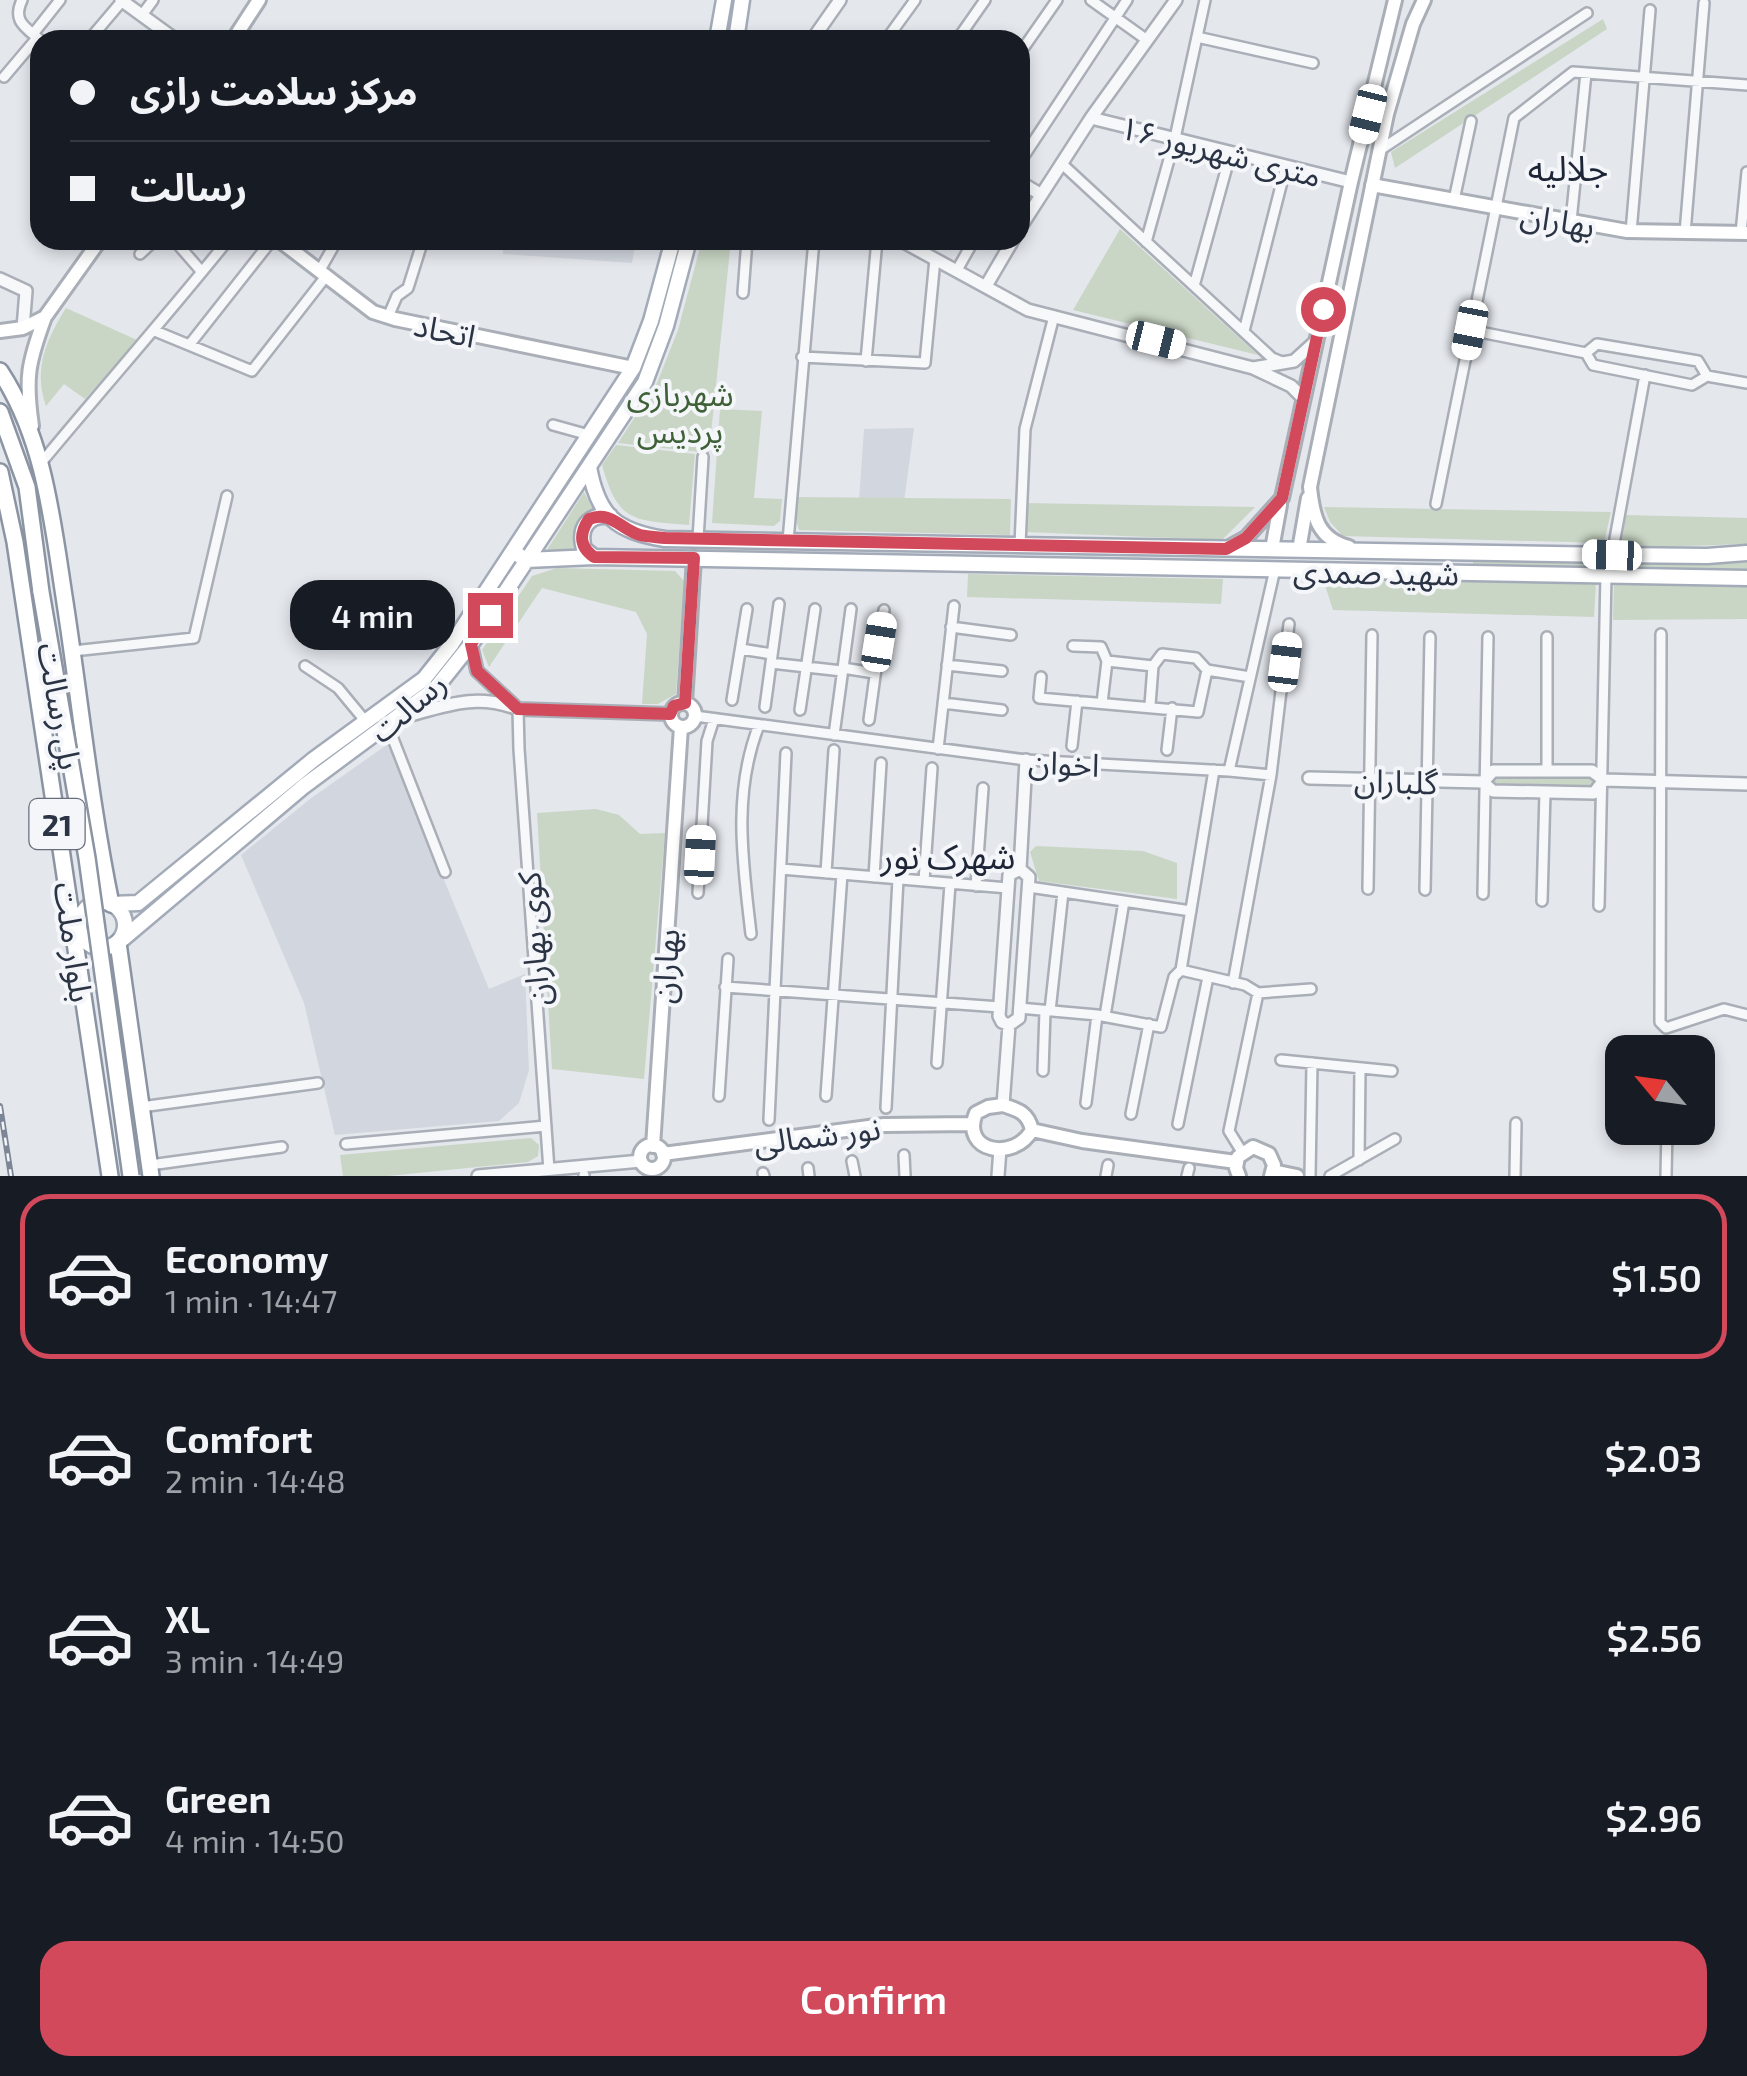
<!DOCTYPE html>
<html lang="en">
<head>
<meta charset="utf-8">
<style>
	body { margin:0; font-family:"Exo 2","Noto Sans Arabic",sans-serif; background:#242831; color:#f1f3f6; height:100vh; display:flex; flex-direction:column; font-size:38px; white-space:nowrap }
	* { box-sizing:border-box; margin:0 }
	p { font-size:32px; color:#9ea1a6 }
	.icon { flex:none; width:55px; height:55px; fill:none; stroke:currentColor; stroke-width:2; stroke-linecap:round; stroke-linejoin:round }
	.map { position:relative; height:1176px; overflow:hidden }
	.drawer { display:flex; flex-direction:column; background:#171b24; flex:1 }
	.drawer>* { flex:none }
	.top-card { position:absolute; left:30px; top:30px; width:1000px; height:220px; border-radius:30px; box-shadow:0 5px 15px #0003; display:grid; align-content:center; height:220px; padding:0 40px; background:#171b24 }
	.needle { width:65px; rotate:299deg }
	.buttons { position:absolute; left:1605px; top:1035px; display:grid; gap:20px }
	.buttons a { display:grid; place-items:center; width:110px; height:110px; border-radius:20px; background:#171b24; box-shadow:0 5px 15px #0003; font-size:50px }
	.end { position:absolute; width:45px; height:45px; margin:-22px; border:12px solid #d1495b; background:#fff; box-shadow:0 0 0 5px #fff }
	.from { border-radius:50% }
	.bubble { position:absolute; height:70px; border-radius:30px; background:#171b24; box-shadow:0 5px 15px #0003; font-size:32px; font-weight:600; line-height:70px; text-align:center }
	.car { position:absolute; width:30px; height:60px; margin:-30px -15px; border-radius:12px; box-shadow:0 0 8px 2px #0007; background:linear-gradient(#fff 24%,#345 0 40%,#fff 0 76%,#345 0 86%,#fff 0) }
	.top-card b { display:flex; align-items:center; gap:35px; height:95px; font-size:38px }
	.top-card b+b { border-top:2px solid #363941 }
	.top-card i { width:25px; height:25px; background:#f1f3f6 }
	ul { padding:18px 0 0; list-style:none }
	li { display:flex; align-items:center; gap:30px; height:165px; margin:0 20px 15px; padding:0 20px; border:5px solid transparent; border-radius:30px }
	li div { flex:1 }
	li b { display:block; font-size:38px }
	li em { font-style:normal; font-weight:600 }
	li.selected { border-color:#d1495b }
	li>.icon { width:90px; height:90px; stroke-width:1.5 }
	.action { display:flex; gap:20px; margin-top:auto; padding:20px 40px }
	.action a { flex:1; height:115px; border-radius:30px; background:#d1495b; color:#fff; font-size:40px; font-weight:600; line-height:115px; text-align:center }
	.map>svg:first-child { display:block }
	.built { fill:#d2d6de }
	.green { fill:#c9d6c5 }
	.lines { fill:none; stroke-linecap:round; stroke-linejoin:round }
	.minor-casing { stroke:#a9aeb7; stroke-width:14 }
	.tertiary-casing { stroke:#a9aeb7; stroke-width:16 }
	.secondary-casing { stroke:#a9aeb7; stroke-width:18 }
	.primary-casing { stroke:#a3abb8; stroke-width:19 }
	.trunk-casing { stroke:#8b94a3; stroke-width:20 }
	.minor { stroke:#f7f8fa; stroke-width:9 }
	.tertiary { stroke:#f7f8fa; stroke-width:11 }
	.secondary { stroke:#fff; stroke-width:12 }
	.primary { stroke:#fff; stroke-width:14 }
	.trunk { stroke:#fff; stroke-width:15 }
	.rail-casing { stroke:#7d8696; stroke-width:6 }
	.rail { stroke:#f4f6f9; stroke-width:2.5; stroke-dasharray:8; stroke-linecap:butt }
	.trunk-bridge-casing { stroke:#8b94a3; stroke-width:20; stroke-linecap:butt }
	.trunk-bridge { stroke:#fff; stroke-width:15 }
	.route { stroke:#d1495b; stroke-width:12 }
	.labels { text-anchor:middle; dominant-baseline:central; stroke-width:8; stroke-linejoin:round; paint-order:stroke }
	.shield { fill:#f4f6f9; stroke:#676e7b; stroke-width:2.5 }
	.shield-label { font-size:30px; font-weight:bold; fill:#2b3445 }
	.street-label { font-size:32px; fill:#2b3445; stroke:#f4f6f9 }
	.park-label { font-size:32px; fill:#3f6138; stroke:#f4f6f9 }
	.neighbourhood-label { font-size:35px; fill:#1d2536; stroke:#f4f6f9 }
</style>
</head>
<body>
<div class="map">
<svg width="1747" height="1176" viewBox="0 0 1747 1176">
	<rect width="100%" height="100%" fill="#e4e7ec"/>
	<path class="built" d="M503,240H636L632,263L503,254Z
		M914,428L904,502L859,501L864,429Z
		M388,744L489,989L525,974L529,1070L519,1103L499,1121L335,1135L304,1003L241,855L310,799Z"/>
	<path class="green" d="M1603,19L1607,29L1395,168L1391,152Z
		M1120,229L1258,355L1073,310Z
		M702,240H731L709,453L618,443L657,383L678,330Z
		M66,308L137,340L85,399L64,384L46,406C33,369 46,340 66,308Z
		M720,409L762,411L754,498L782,499L780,521L774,526L712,523Z
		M616,445L695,454L689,525C633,520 618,523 602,465Z
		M584,492L594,511L578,523L576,550H547Z
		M797,497L1011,499L1010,535L799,530L795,517Z
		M1025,503L1255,507L1222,540L1025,532Z
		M1324,507L1611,512L1604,543L1343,536L1330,522Z
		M1626,515L1747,518V544L1621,548Z
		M1473,560L1747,562V570L1473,566Z
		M557,568L675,571L684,581L676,694L658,704H642L647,634L636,612L542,588L489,667L482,650L532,576Z
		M968,574L1223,579L1221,604L967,597Z
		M1323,579L1596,583L1594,617L1333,610Z
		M1614,582L1747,586V619L1613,620Z
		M1493,771L1592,772L1604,780L1594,792L1493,791L1484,782Z
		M596,809L619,815L640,834L665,833L644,1079L552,1069L537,813Z
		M1036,846L1143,851L1177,863V899L1039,881L1030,852Z
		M531,1138L539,1145L538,1156L528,1162L388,1176H343L340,1155Z"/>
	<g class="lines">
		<defs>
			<path id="minor" d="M22,0C12,21 25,27 40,40
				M1091,0L1147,40
				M142,15L153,0
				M33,34L60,0
				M1197,37L1313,63
				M89,40L122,1
				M886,40L915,0
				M957,40L985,0
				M1020,53L1057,0
				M4,77L37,38
				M1380,150L1587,13
				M1020,162L1127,0
				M1061,163L1272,358L1282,362
				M1454,200L1471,121
				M1571,221L1586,73
				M1631,232L1650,10
				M1685,233L1704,3
				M1741,233L1747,172
				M174,240L202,272
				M1146,242L1175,138L1205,0
				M140,254L155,240
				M320,270L337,240
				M957,270L974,240
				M1194,286L1231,152
				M743,293L747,240
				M388,317L397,296L408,288L423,240
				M1470,330L1586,353L1593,365L1692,385L1707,376L1747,383
				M155,331L252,371L327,275
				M1244,331L1286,166
				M190,344L272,240
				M1586,353L1597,344L1698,361L1707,376
				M802,357L925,363L935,259
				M866,361L877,240
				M553,425L589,435
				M41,463C103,388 167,316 228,240
				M1436,504L1514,118L1573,72L1747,85
				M698,539L703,457
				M788,541L814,240
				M1020,545L1025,429L1054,316
				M1612,555L1645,375
				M951,627L1011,635
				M1661,634L1660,1022L1666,1028L1724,1009L1747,1015
				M1547,637V771
				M1073,646L1101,647L1107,661L1102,703
				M741,649L772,654
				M73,651L194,638L227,496
				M1107,661L1153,666
				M771,663L842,671
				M947,665L1002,671
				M305,666L338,688L367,723
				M843,668L874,673
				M1041,677L1039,698L1198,712L1207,670
				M732,700L747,609
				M943,703L1002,710
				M1150,705L1153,666L1162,654L1196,658L1207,670L1250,677
				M765,707L779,604
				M518,709L519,749L549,1170
				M800,710L815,609
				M695,716L1026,760L1229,771L1275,569
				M869,720L884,610
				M388,726L445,872
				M834,735L851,609
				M1072,746L1077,701
				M938,749L954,606
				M1167,750L1172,708
				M1229,771L1271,775L1233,983
				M1271,775L1289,624
				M781,869L1008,888
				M826,873L834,750
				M874,877L881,763
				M924,881L932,768
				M976,886L983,788
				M1029,887L1191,911
				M1368,889L1372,635
				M1425,890L1430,637
				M698,893L707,741L714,719
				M1483,894L1488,637
				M1542,901L1545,792
				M1599,906L1606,575
				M751,934C743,863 732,794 759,725
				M1181,970L1214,770
				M725,987L1000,1007
				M1019,1008L1097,1015L1161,1027L1174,977L1181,970L1245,985L1258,993L1311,989
				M1050,1011L1063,892
				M1105,1016L1124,901
				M1281,1060L1392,1071
				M937,1063L950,884
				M1043,1071L1045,1011
				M719,1096L728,959
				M826,1096L842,874
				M1086,1103L1097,1015
				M141,1107L318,1083
				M886,1108L898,879
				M1131,1114L1149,1024
				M769,1120L786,753
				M1178,1124L1208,977
				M346,1144L546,1126
				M1242,1152L1229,1131L1258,993
				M904,1155L905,1176
				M1359,1160L1360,1068
				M852,1161L855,1176
				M150,1165L282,1147
				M808,1168L809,1176
				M763,1173L764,1176
				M584,1175V1176
				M1106,1176L1108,1165
				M1187,1176L1189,1168
				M1310,1176L1312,1063
				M1330,1176L1395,1139
				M1515,1176L1516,1123
				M1666,1176L1667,1128"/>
			<path id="tertiary" d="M121,0L176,40
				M812,40L840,0
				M1091,118L1351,182
				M1020,182L1040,194
				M1020,228L1091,118L1176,0
				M900,240L1028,310L1253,368L1291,386L1303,398
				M0,279L26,291L23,328
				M986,286L1013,240
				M1253,368L1294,361L1316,341
				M518,709L670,714
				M399,718C443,707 474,692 518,709L477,671L471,644
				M1309,778L1483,782
				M1604,780L1747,784
				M1483,782L1493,791L1594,793L1604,780
				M1483,782L1493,771H1592L1604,780
				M1009,1025L1002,1022L999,1016L1009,875L1020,869
				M1003,1105L1009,1025L1019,1018L1029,877L1020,869L1026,760
				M478,1176L641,1161
				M998,1176L1000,1149"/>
			<path id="secondary" d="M233,40L259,0
				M1372,185L1627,231L1747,233
				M279,240L373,312L395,319L633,368
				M45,317L100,240
				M0,331L23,328L45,317C28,363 25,378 32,426
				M1349,547C1318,539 1313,517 1310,487L1387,114L1413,24L1424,0
				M1226,549L1246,538L1282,498L1351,182L1395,0
				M1272,549L1280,505
				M1299,550L1308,498
				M671 715a12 12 0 1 1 24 0a12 12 0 1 1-24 0Z
				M685,703L694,558
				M1003,1105C1019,1110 1028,1113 1032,1130C1014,1162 960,1152 976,1113L988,1107Z
				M1032,1130L1082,1141L1236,1162
				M640 1157a12 12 0 1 1 24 0a12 12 0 1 1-24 0Z
				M653,1146L681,727
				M663,1154L884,1125L971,1124
				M1273,1171L1297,1176
				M1239,1176L1236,1168L1238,1157L1253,1147L1269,1154L1274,1165L1271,1176"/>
			<path id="primary" d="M717,40L724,0
				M736,40L742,0
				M589,467C598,516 615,531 665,539L1612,555L1707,556L1747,553
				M514,552L526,560L594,557L1747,578
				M594,557L584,549C578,528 588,514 610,516
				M79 925a23 23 0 1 1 46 0a23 23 0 1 1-46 0Z
				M111,904L138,903L313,760L424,679L451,645L633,368L651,321L673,240
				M118,943L304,786L435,689L471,644L645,382L666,326L689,240"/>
			<path id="trunk" d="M0,371C44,438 52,518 64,596C80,699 90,802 111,904
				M0,412L27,487L41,592
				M0,472L15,542L110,1176
				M118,943L151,1176"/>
		</defs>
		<use href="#minor" class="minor-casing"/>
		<use href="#tertiary" class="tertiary-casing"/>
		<use href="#secondary" class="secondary-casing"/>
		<use href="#primary" class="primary-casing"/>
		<use href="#trunk" class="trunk-casing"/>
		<use href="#minor" class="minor"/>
		<use href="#tertiary" class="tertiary"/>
		<use href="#secondary" class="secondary"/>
		<use href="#primary" class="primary"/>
		<use href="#trunk" class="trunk"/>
		<defs>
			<path id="rail" d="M0,1106L11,1176"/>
		</defs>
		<use href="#rail" class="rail-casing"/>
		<use href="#rail" class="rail"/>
		<defs>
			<path id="trunk-bridge" d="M41,592L87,858L131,1176"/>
		</defs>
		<use href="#trunk-bridge" class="trunk-bridge-casing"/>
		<use href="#trunk-bridge" class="trunk-bridge"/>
	</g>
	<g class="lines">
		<path class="route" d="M490,615L471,644L477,671L518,709L670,714L674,706L685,703L694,558L594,557C579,546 579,534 589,519C611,510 620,529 640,535C648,537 657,537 665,538L1226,549L1246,538L1282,498L1323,309"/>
	</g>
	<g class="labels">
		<rect class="shield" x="29.5" y="799" width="55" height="50" rx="8"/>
		<g class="shield-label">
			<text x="57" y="824">21</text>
		</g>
		<g class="street-label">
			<text transform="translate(1221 150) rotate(14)">۱۶ متری شهریور</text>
			<text transform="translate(1558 219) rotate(10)">بهاران</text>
			<text transform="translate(445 329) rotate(12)">اتحاد</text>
			<text transform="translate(1376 571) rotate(1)">شهید صمدی</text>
			<text transform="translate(61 706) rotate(80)">پل رسالت</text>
			<text transform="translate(407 706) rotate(-41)">رسالت</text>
			<text transform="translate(1064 762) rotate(3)">اخوان</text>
			<text transform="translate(1396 780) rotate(2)">گلباران</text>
			<text transform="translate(532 939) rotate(-94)">کوی بهاران</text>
			<text transform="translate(75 942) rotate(82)">بلوار ملت</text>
			<text transform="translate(664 966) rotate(-86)">بهاران</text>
			<text transform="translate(817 1134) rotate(-7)">نور شمالی</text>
		</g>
		<g class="park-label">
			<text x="680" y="393">شهربازی<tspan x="680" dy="37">پردیس</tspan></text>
		</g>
		<g class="neighbourhood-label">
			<text x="1568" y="167">جلالیه</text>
			<text x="948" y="855">شهرک نور</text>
		</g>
	</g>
</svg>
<div class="buttons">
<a><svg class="needle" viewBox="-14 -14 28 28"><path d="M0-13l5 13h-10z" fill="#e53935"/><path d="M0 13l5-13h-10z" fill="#9ea1a6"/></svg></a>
</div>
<i class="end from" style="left:1323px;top:309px"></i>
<i class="end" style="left:490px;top:615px"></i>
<div class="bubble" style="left:290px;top:580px;width:165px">4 min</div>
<i class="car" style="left:1368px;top:114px;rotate:194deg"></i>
<i class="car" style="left:1470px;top:330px;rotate:191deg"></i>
<i class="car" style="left:1156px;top:340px;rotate:104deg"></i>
<i class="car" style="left:1612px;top:555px;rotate:272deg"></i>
<i class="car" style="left:879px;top:642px;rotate:9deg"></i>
<i class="car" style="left:1285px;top:662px;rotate:7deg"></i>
<i class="car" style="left:700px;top:855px;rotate:3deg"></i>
<div class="top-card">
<b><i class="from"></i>مرکز سلامت رازی</b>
<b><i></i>رسالت</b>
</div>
</div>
<section class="drawer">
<ul>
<li class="selected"><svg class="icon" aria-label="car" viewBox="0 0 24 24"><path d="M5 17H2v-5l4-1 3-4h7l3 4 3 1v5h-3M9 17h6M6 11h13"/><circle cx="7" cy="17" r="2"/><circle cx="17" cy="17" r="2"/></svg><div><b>Economy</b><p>1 min · 14:47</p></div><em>$1.50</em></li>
<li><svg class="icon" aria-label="car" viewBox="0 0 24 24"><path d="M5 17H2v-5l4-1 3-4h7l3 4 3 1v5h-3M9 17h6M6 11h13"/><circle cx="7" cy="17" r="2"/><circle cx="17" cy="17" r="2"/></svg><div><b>Comfort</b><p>2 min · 14:48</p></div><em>$2.03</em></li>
<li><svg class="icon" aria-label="car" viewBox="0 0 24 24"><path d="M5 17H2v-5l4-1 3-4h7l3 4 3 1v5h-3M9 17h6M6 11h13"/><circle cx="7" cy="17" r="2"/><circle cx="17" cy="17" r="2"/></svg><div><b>XL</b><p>3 min · 14:49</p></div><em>$2.56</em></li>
<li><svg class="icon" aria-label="car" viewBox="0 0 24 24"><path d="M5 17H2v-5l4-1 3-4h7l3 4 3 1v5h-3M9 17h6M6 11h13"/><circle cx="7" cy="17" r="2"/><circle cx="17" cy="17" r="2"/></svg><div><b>Green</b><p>4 min · 14:50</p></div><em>$2.96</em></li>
</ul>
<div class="action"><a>Confirm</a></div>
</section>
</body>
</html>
